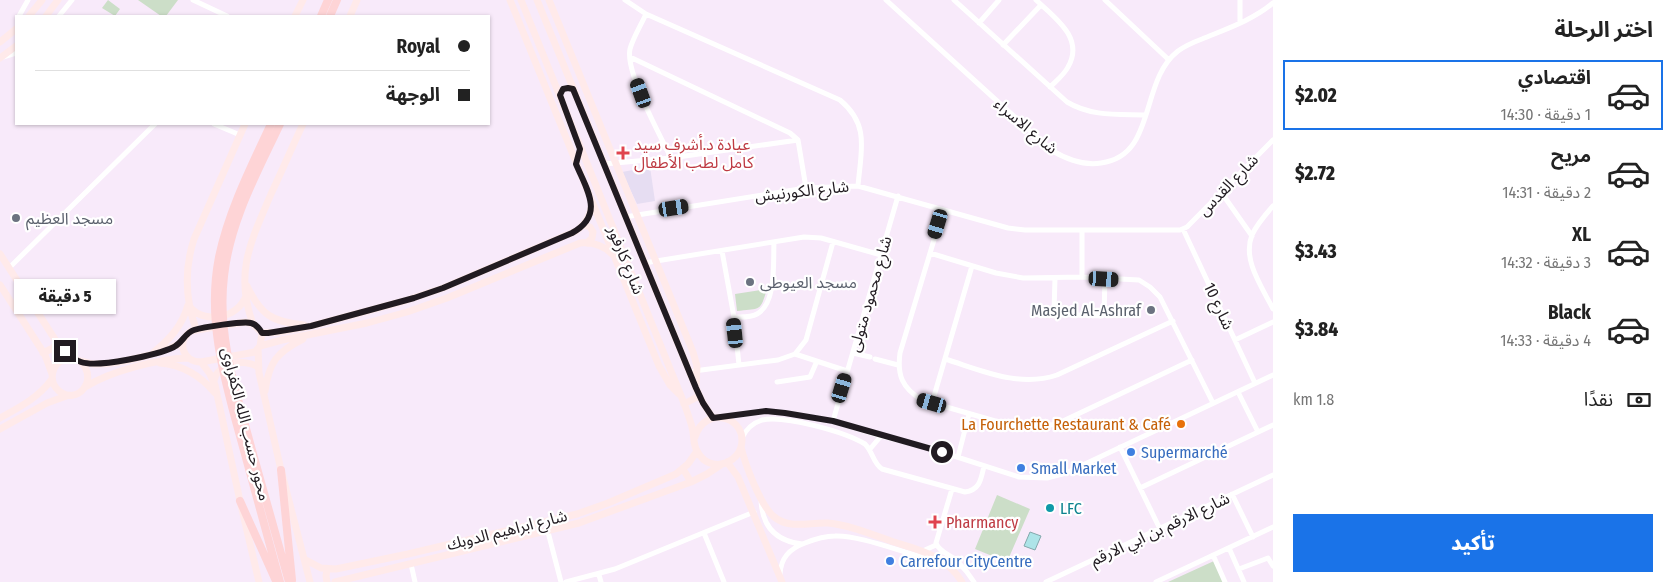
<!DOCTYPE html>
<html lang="ar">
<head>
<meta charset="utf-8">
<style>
	body { margin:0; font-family:"Fira Sans Condensed","Noto Sans Arabic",sans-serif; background:#f6f6f6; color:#222; direction:rtl; height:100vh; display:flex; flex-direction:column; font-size:19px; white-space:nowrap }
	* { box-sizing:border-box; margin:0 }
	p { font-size:16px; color:#767676 }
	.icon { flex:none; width:28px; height:28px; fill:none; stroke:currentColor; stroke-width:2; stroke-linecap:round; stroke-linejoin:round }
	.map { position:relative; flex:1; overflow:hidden; direction:ltr }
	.details { display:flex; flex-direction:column; background:#fff; width:400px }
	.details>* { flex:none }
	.guide { position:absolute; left:15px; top:15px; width:475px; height:110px; border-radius:0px; box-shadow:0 1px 4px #0004; direction:rtl; display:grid; align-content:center; height:110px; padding:0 20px; background:#fff }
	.end { position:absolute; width:22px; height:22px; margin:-11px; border:6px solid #211b21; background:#fff; box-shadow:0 0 0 2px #fff }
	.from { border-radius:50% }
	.bubble { position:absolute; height:35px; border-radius:0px; background:#fff; box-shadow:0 1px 4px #0004; font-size:16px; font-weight:800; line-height:35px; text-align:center; direction:rtl }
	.car { position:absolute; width:15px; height:30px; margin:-15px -8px; border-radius:6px; box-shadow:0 0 4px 1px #0007; background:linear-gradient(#222 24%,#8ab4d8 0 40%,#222 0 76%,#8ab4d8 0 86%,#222 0) }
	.guide b { display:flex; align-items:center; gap:18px; height:48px; font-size:19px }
	.guide b+b { border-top:1px solid #e0e0e0 }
	.guide i { width:12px; height:12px; background:#222 }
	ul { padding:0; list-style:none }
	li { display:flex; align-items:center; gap:15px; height:70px; margin:0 10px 8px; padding:0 10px; border:2px solid transparent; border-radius:0px }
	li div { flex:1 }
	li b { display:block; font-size:19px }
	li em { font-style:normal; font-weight:800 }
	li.current { border-color:#1a73e8 }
	li>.icon { width:45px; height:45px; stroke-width:1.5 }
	h2 { padding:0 20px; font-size:22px; line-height:60px }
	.pay { display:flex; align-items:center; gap:12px; height:55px; padding:0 20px; font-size:19px }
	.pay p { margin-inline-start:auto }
	.primary-button { display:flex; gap:10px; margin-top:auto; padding:10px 20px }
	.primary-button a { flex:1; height:58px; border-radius:0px; background:#1a73e8; color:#fff; font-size:20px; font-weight:800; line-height:58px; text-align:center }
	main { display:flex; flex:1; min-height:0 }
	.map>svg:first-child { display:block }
	.commercial { fill:#e6ddf2 }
	.green { fill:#ccdec8 }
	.water { fill:#ade4e8; stroke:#83a8ac }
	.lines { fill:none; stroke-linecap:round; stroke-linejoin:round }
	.street { stroke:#fff; stroke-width:5 }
	.secondary { stroke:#ffeaea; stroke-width:7 }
	.primary { stroke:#fed4d6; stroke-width:8 }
	.route { stroke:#211b21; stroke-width:6 }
	.health-dot { fill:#e0444e; stroke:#fff; stroke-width:2 }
	.worship-dot { fill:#6b7280; stroke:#fff; stroke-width:2 }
	.food-dot { fill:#e8710a; stroke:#fff; stroke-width:2 }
	.shop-dot { fill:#3f7fe0; stroke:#fff; stroke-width:2 }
	.culture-dot { fill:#0f9aa8; stroke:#fff; stroke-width:2 }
	.labels { text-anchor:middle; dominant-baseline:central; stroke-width:4.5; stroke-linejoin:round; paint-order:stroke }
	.street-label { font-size:16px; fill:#211b21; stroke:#fff }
	.health-label { font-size:16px; fill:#be3a42; stroke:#fff; text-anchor:start }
	.worship-label { font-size:16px; fill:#5b616d; stroke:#fff; text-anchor:start }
	.food-label { font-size:16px; fill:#c56008; stroke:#fff; text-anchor:end }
	.shop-label { font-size:16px; fill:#366cbe; stroke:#fff; text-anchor:start }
	.culture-label { font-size:16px; fill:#0d838f; stroke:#fff; text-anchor:start }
</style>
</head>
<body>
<main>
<section class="details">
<h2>اختر الرحلة</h2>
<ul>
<li class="current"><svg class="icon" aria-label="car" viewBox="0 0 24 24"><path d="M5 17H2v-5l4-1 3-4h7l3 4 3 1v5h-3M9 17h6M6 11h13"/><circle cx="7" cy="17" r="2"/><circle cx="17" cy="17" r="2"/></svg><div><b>اقتصادي</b><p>1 دقيقة · 14:30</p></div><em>$2.02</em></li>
<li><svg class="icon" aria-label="car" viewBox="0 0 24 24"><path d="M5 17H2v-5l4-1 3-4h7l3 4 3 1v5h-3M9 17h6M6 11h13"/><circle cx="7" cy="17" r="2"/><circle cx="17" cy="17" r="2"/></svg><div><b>مريح</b><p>2 دقيقة · 14:31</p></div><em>$2.72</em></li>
<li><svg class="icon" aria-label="car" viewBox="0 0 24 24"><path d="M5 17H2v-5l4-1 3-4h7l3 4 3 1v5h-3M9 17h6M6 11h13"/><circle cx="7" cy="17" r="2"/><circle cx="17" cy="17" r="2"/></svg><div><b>XL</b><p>3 دقيقة · 14:32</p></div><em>$3.43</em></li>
<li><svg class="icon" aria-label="car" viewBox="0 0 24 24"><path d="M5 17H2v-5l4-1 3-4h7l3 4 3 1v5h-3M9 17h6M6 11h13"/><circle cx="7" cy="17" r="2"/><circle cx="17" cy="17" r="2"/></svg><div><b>Black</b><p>4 دقيقة · 14:33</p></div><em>$3.84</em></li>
</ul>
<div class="pay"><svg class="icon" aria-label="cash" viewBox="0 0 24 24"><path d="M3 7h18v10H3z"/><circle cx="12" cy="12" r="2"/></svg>نقدًا<p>1.8 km</p></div>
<div class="primary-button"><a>تأكيد</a></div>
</section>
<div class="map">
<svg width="1273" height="582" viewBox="0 0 1273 582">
	<rect width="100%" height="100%" fill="#f8eafa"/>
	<path class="commercial" d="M650,167L655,201L637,204L622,172Z"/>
	<path class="green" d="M108,0L120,9L115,16L102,8Z
		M138,0H178L166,16H161Z
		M767,289C760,312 761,308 737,311L735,294Z
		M997,495L1030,509L1007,562L975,549Z
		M1214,561L1224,582H1168Z"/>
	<path class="water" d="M1030,532L1041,536L1035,550L1024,546Z"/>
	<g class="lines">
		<path class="street" d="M193,0L227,16
			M625,0L646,14L840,100C870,125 861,150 858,186
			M886,0L1051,150C1066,159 1083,166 1101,163C1157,156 1139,81 1178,51C1185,46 1194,42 1202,39C1226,29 1253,20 1273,3
			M954,0L1067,102C1092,117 1119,114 1146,115
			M1036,0C1054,17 1085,38 1068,67C1064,75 1056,81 1050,87
			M1105,0L1169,60
			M1240,0V22
			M646,14C641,25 633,38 630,49C625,72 660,135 671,158
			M19,16L28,0
			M59,16L72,0
			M979,23L999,0
			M1003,45L1041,5
			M3,57L16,53
			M630,57L790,133L798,140L806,188
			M214,124L240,135
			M604,164L671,158L798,140
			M1221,192L1252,236
			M1273,206C1265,215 1257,224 1252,235C1242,260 1262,287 1273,309
			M943,210L900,353C897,375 902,388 922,400L1016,427H1045L1063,421L1192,360
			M625,217L806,188L858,186L1008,228L1025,230H1180L1187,227L1273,140
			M1183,229L1255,383
			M722,251L734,317L739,365
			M930,253L996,273L1023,278L1082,277L1139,280L1150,287L1160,297L1213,403
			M644,263L804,237L821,238L881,255
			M9,268L155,124
			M1082,277V231
			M1055,278L1054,312L1055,314L1102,316L1104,314L1105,279
			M734,317C741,317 750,318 757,314C777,303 773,261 774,242
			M1235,340L1273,322
			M853,353L870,357
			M795,354L847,371
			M875,359L898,365
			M945,359C981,370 1019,388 1057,375L1173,321
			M694,371L778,360L795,354L806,340L833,242
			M777,382L810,377L817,361
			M1238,392L1258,432
			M932,403L972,266
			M723,417L766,411L785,413L833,421L881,436L926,447L1019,477L1047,478L1066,473L1273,375
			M833,421L898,196
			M742,438C746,429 753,423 762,420C785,415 845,432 865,444C873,452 873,463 882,469L965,492C980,490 981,479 984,466
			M1120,447L1160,529
			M870,449L881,436
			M958,457L969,414
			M1140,488L1273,425
			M952,489L936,543C939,552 951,555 958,562C964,568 969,574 974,582
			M1232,494L1253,537
			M761,500C762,526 776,541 802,544
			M548,532L561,582
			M704,533L724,582
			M1229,548L1244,582
			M1213,555L1225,582
			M411,564L415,582
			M1239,569L1268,558L1273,566
			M780,574C781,558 789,549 805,543C815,539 824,536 835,536C858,535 899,551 923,557L925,550L936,545
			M599,575L601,582
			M566,582L615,569L754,512
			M1046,582L1273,475
			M1156,582L1273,527"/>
		<path class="secondary" d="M510,0L659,366L670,385L679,394
			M521,0L673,376C680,393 687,409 692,427C694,434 693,442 696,449C698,453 700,456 703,459C710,465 720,466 728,462C734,459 739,454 741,447C749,417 705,404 695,437
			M537,0L696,388L703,403L713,418
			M549,0L693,352L697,366L696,387
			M29,16L42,0
			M46,16L58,0
			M295,16L303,0
			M350,16L357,0
			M0,42L16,29
			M0,58L16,46
			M583,225L590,227L593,232L592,238L587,243
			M0,254L56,341L65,351L76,359
			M0,285L45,355L52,374
			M247,286C261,315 272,322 304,325
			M190,307C205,325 238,318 246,296
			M245,322L253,324L262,333L260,346L255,352L201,362C183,362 176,342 191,331Z
			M253,324C234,273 251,241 271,194C282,171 292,147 303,124
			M196,329C185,299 184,270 194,239L245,124
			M262,333L280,332L311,326L404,301L443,288L576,231C586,224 591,215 592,202
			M260,346L282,340L367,323L407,312L447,298L580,243C592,242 603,245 612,254
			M258,349L259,373L281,470L310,582
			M154,352C170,339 182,326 188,305
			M43,353L53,348L58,343
			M81,362C99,380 77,406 59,391C48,382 51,364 64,360C74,357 84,363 94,364C117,365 163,353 183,342
			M201,362L210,374L215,385L240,501L259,582
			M160,363C182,365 201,376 215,393
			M214,381C217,363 245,358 258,367
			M85,387C111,371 157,359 188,358
			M265,391C269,362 277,352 303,339
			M684,404L699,396
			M0,418C20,407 38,398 52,379
			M0,429L47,403L69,395
			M741,447C745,464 760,504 773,516C789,530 809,522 828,523C849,525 871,534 891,541C906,546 923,550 937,558C947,564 956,572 962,582
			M727,462L738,477L782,582
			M683,469L691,482
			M304,559L321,568L336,569L408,554L577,514L608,503L676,474L688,464L697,451
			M327,570L326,576L327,582
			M335,582L579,523L691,482L707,474L722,464"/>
		<path class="primary" d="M321,16L328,0
			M330,16L337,0
			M271,124C251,167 229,210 219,257C206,322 226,385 243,447C255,492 268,537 280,582
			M280,124C257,173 230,221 224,276C217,334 235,388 250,443C263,490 276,536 289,582
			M281,470L292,580
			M240,501L276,581"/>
	</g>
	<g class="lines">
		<path class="route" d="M65,351C69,355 75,360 81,362C98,368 157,355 174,347C183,342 185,333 194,330C203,327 243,321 251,323C256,324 259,328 262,333H268L311,326L414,298L443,288L572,233C605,215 587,190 576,164L580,149L560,95L563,89L568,88L573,89L696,388L703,403L713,418L766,411L785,413L833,421L942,452"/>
	</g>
	<g class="health-dot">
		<path d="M620.5 145.5h5v5h5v5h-5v5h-5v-5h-5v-5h5z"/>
		<path d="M932.5 514.5h5v5h5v5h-5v5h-5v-5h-5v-5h5z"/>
	</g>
	<g class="worship-dot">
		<circle cx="16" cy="218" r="5"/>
		<circle cx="750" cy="282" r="5"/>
		<circle cx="1151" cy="310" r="5"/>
	</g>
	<circle class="food-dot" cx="1181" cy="424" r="5"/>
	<g class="shop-dot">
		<circle cx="1131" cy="452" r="5"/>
		<circle cx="1021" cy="468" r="5"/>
		<circle cx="890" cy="561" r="5"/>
	</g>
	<circle class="culture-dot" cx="1050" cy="508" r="5"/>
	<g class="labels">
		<g class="street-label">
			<text transform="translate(1026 126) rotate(40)">شارع الاسراء</text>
			<text transform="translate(1228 185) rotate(-46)">شارع القدس</text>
			<text transform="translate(802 191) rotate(-6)">شارع الكورنيش</text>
			<text transform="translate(626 260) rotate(68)">شارع كارفور</text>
			<text transform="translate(870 294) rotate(-74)">شارع محمود متولى</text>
			<text transform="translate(1219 306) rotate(65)">شارع 10</text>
			<text transform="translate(246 424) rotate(76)">محور حسب الله الكفراوى</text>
			<text transform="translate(1160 529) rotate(-25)">شارع الارقم بن ابي الارقم</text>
			<text transform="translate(507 530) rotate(-14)">شارع ابراهيم الدوبك</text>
		</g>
		<g class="health-label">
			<text x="634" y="144">عيادة د.أشرف سيد<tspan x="634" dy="18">كامل لطب الأطفال</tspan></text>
			<text x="946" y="522">Pharmancy</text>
		</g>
		<g class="worship-label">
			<text x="26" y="218">مسجد العظيم</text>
			<text x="760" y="282">مسجد العيوطى</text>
			<text x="1141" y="310" text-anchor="end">Masjed Al-Ashraf</text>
		</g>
		<g class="food-label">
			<text x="1171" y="424">La Fourchette Restaurant &amp; Café</text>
		</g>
		<g class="shop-label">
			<text x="1141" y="452">Supermarché</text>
			<text x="1031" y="468">Small Market</text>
			<text x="900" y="561">Carrefour CityCentre</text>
		</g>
		<g class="culture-label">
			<text x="1060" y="508">LFC</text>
		</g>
	</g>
</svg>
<i class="end from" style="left:942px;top:452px"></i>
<i class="end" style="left:65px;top:351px"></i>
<div class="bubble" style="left:14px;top:279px;width:102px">5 دقيقة</div>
<i class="car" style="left:641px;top:93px;rotate:340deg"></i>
<i class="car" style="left:674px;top:208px;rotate:81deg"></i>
<i class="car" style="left:938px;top:224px;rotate:197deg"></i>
<i class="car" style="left:1104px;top:279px;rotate:93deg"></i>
<i class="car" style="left:735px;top:333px;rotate:354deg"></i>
<i class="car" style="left:842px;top:388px;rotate:17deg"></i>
<i class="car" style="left:932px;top:403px;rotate:286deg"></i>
<div class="guide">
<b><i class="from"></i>Royal</b>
<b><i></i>الوجهة</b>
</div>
</div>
</main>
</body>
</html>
